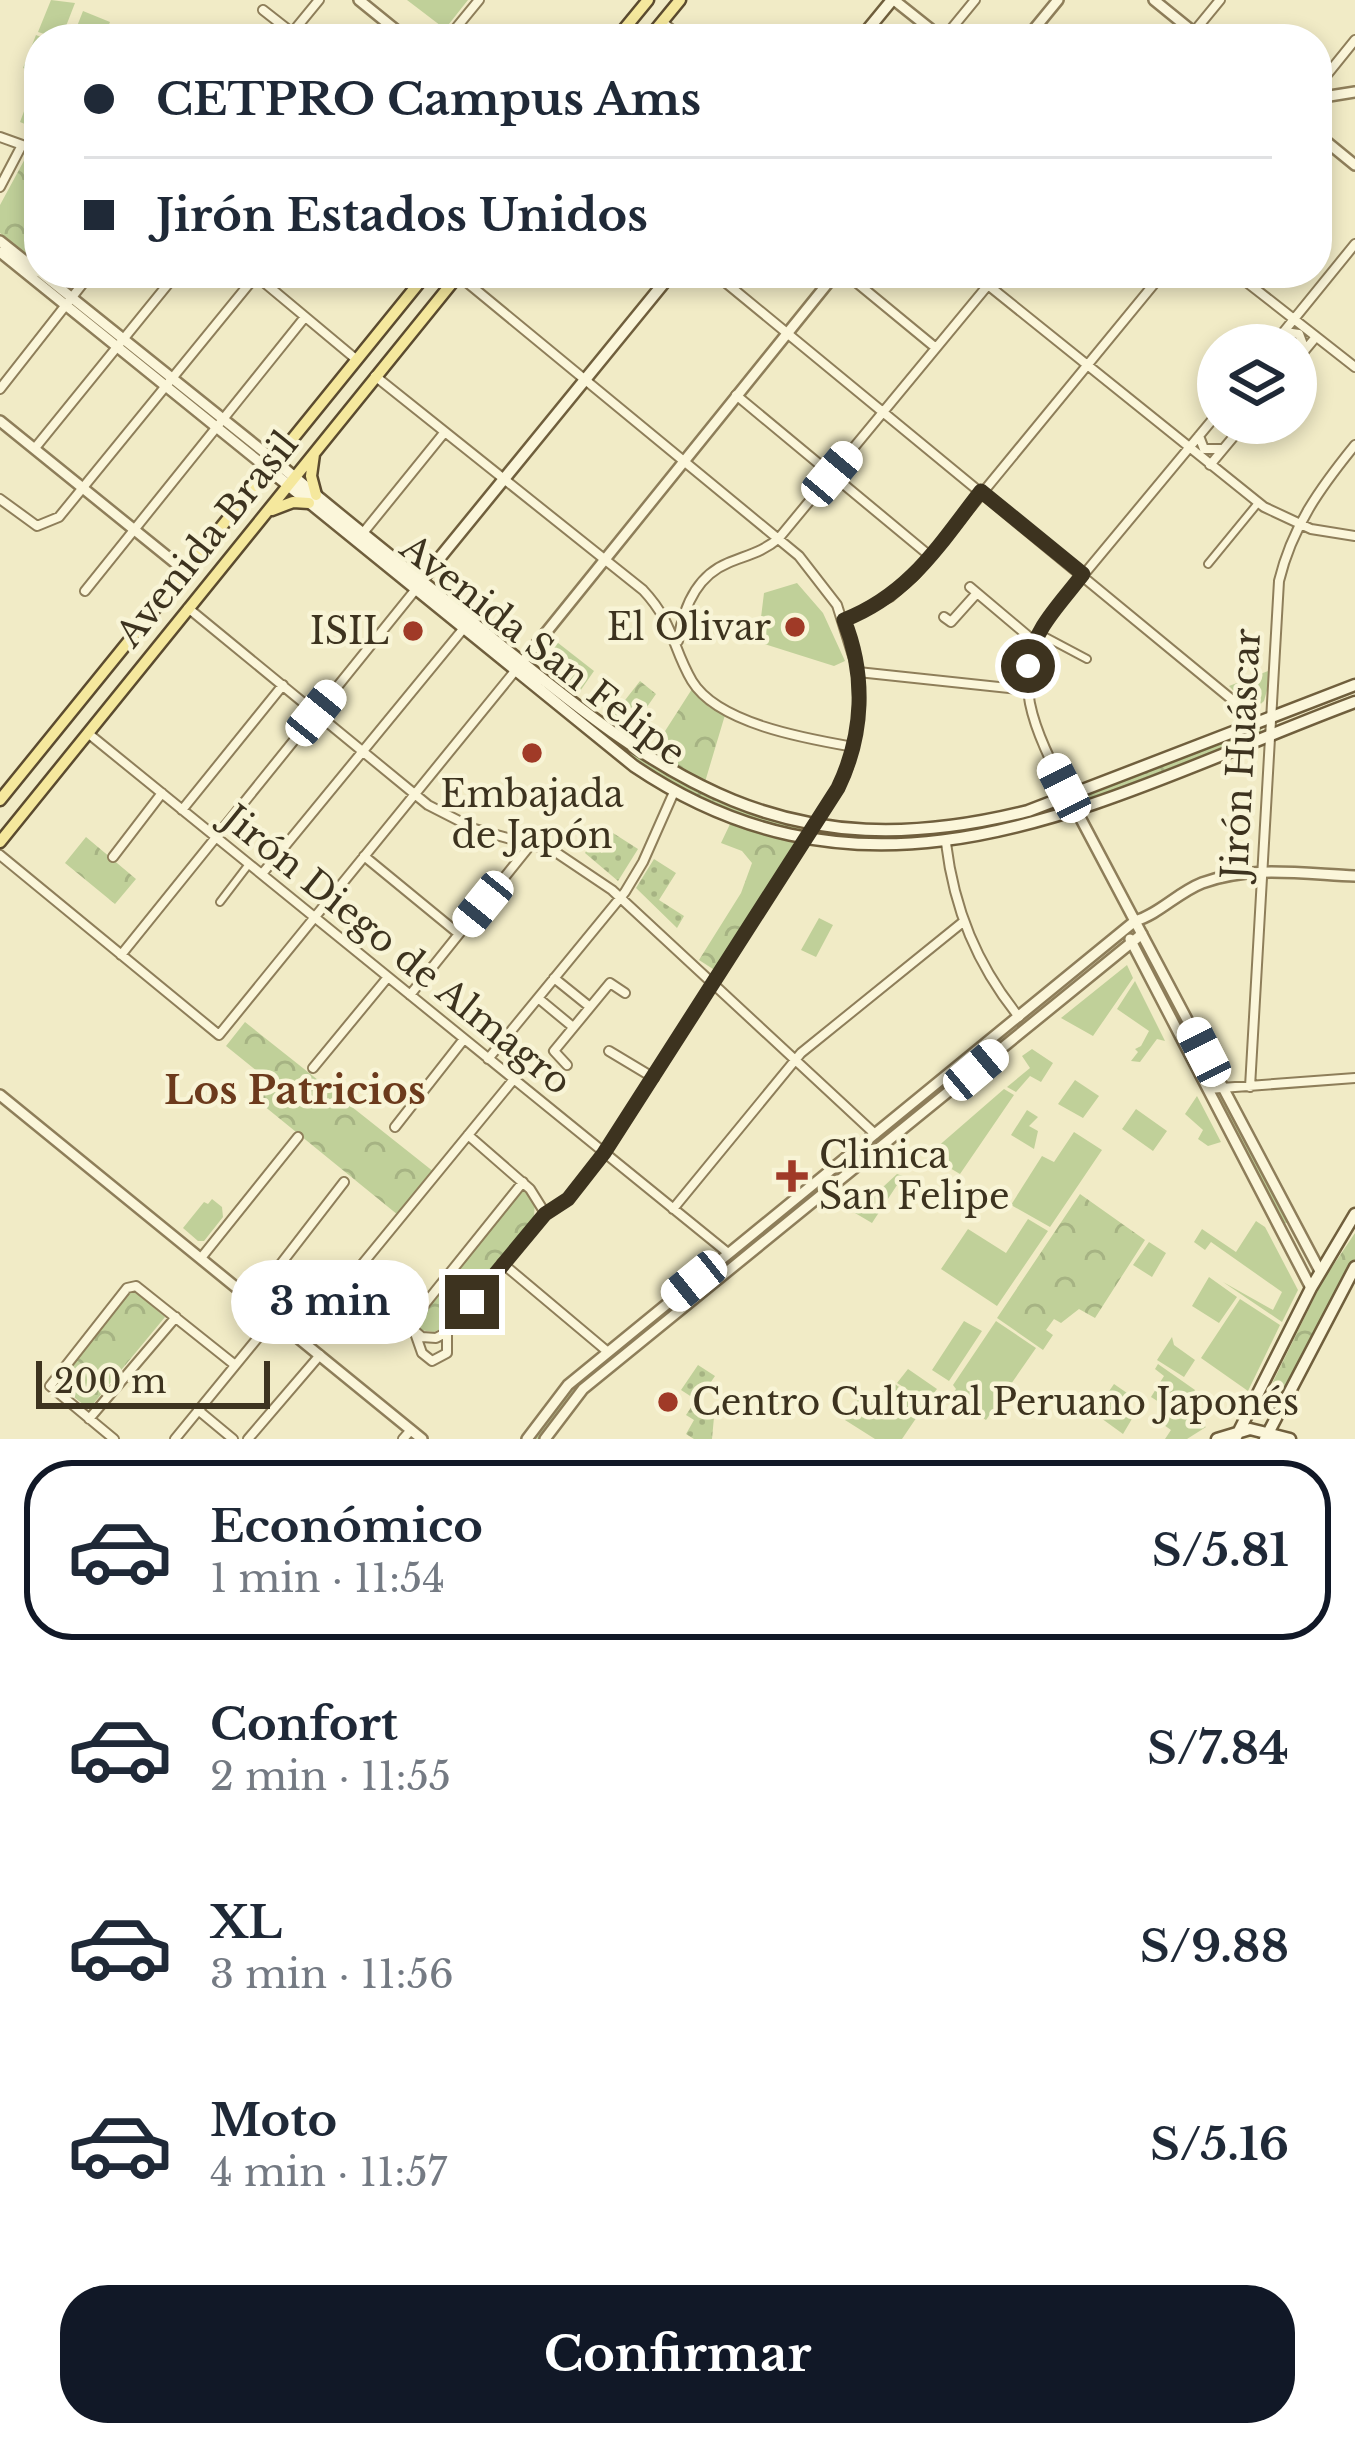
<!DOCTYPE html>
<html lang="es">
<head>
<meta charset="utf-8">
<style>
	body { margin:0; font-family:"Libre Baskerville",serif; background:#f2f2f3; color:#1f2937; height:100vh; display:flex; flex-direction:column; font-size:45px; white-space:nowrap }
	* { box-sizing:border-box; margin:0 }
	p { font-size:39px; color:#747a83 }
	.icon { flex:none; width:66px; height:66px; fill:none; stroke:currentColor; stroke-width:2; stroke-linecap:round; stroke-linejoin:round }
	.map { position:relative; height:1439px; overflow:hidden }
	.side { display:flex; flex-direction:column; background:#fff; flex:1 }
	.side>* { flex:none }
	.guide { position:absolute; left:24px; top:24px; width:1308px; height:264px; border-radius:48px; box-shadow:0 6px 18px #0003; display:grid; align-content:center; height:264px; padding:0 60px; background:#fff }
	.buttons { position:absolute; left:1197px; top:324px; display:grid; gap:24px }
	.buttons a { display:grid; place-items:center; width:120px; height:120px; border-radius:50%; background:#fff; box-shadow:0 6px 18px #0003; font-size:60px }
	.scale { position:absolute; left:36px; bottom:30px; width:234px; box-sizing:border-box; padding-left:12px; border:6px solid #3d331f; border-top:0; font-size:33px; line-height:42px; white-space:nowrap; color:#3d331f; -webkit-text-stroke:9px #f8f4d6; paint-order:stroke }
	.end { position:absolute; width:54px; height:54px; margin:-27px; border:15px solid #3d331f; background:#fff; box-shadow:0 0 0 6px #fff }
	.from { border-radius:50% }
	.bubble { position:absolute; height:84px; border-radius:42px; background:#fff; box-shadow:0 6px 18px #0003; font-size:39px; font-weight:800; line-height:84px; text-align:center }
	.car { position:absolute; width:36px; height:72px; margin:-36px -18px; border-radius:15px; box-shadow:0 0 9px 3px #0007; background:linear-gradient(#fff 24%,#345 0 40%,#fff 0 76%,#345 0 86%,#fff 0) }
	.guide b { display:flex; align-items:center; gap:42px; height:114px; font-size:45px }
	.guide b+b { border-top:3px solid #e0e1e3 }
	.guide i { width:30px; height:30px; background:#1f2937 }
	ul { padding:21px 0 0; list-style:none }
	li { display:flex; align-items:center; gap:36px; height:180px; margin:0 24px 18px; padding:0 36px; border:6px solid transparent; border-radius:48px }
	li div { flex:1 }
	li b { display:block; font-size:45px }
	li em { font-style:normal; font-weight:800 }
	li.active { border-color:#111827 }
	li>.icon { width:108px; height:108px; stroke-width:1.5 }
	.button { display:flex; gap:24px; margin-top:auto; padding:24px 60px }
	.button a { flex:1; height:138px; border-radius:48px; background:#111827; color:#fff; font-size:48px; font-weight:800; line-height:138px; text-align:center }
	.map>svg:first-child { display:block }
	.grass { fill:#c0d099 }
	.forest { fill:url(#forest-crowns) }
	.garden { fill:url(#garden-dots) }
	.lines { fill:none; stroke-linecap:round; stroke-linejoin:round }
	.pedestrian-casing { stroke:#8e7e5a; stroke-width:10 }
	.minor-casing { stroke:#8e7e5a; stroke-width:12 }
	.tertiary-casing { stroke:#8e7e5a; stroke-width:14 }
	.secondary-casing { stroke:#705f3d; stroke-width:15 }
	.primary-casing { stroke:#5b4b2f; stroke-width:15 }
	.pedestrian { stroke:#fbf6da; stroke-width:6 }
	.minor { stroke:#fbf6da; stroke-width:8 }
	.tertiary { stroke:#fbf6da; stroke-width:9 }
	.secondary { stroke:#fbf6da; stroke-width:10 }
	.primary { stroke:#f5e89d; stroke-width:10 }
	.route { stroke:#3d331f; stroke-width:15 }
	.poi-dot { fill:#a03a27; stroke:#f8f4d6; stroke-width:4.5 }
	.labels { text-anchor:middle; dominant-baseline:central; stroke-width:9; stroke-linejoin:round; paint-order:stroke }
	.street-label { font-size:36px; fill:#3d331f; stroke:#f8f4d6 }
	.poi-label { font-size:36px; fill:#3d331f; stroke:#f8f4d6; text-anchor:end }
	.neighbourhood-label { font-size:39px; font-weight:bold; fill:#6c3a1c; stroke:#f8f4d6 }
</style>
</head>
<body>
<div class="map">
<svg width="1355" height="1439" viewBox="0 0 1355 1439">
	<defs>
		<pattern id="forest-crowns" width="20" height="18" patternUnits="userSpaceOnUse" patternTransform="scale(3)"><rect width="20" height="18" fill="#c0d099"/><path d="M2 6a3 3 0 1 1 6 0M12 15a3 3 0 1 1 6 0" fill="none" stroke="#a6b383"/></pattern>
		<pattern id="garden-dots" width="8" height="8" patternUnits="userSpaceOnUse" patternTransform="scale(3)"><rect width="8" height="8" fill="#c0d099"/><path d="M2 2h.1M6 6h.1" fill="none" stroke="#a6b383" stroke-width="1.8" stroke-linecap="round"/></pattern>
	</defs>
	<rect width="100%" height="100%" fill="#f1ebc6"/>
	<path class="grass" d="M51,0L75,3L61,39L38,32Z
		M407,0H468L445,29Z
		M83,11L110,22L103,39H72Z
		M797,583L823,613L845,661L834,666L758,642L764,593Z
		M1273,669L1264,701L1253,711L1229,686Z
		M819,918L833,925L816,957L801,950Z
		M1144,942L1214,1078L1207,1080L1136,947Z
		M1127,965L1133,978L1093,1036L1061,1018Z
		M1135,981L1165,1041L1157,1039L1140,1062L1131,1061L1138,1052L1135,1049L1141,1046L1149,1031L1117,1009Z
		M1032,1049L1053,1063L1041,1082L1030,1076L1016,1092L1007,1087L1030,1068L1022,1056Z
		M1075,1080L1099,1096L1083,1118L1058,1104Z
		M1004,1089L1014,1095L960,1174L928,1155Z
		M1223,1094L1289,1222L1283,1224L1217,1098Z
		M1197,1096L1221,1142L1208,1146L1198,1139L1203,1130L1185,1114Z
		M1136,1109L1167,1131L1153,1151L1122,1129Z
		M1027,1110L1038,1117L1029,1126L1038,1131L1034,1149L1011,1135Z
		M1074,1132L1102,1150L1050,1227L1011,1205L1042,1156L1054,1162Z
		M897,1174L903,1176L872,1223L855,1213Z
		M212,1199L222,1207L223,1217L204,1241H198L183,1228L204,1202L208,1204Z
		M1028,1219L1048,1231L997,1306L941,1269L968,1229L1006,1253Z
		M1256,1221L1265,1227L1298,1290L1282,1322L1223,1282L1273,1310L1282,1292L1211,1242L1205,1250L1194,1242L1202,1229L1236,1252Z
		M1149,1242L1166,1253L1152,1277L1133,1265Z
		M1209,1277L1237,1297L1219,1323L1192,1306Z
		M1240,1299L1280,1325L1248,1391L1201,1358Z
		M663,1312L666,1315L580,1387L541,1439H532L566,1391Z
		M964,1321L982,1331L949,1381L932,1370Z
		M996,1321L1036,1348L986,1420L951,1397L956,1389L953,1385Z
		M1172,1337L1174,1345L1195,1360L1184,1377L1157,1360Z
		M1158,1364L1195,1390L1180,1413L1206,1427L1187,1439H1165L1171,1430L1161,1423L1170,1409L1151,1397L1164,1376L1155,1369Z
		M908,1369L937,1389L927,1402L897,1383Z
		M889,1380L925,1405L902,1439H875L845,1420L863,1392L876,1400Z
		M1114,1384L1127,1393L1122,1400L1113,1396L1136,1412L1123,1434L1094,1413Z"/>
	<path class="forest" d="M27,155L39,159V265L0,233V205Z
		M527,674L614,739L675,777L803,823L799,831L732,813L651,774Z
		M640,681L656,694L626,737L608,722Z
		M692,689L709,707L725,715L705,782L651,753Z
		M1261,722V733L1084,801L1081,793Z
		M1058,800L1063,809C985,834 903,847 822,835L825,826L900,831Z
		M731,822L795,841L716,971L699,960L741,893L752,863L742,851L721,843Z
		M86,837L136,879L115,904L65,863Z
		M245,1022L434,1172L398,1215L258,1101L272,1083L226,1046Z
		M522,1185L535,1200L534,1217L444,1327L434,1332L420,1330L412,1320Z
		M1080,1194L1145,1240L1095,1318L1079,1309L1061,1323L1054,1319L1046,1330L1053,1335L1043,1350L997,1318Z
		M1355,1233V1260L1270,1418L1258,1412L1322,1282Z
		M132,1289L165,1317L89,1409L55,1382Z"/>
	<path class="garden" d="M36,35L47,39H39L37,129L20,122L38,74L23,68Z
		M553,639L594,671L578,694L536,661Z
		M613,833L638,849L618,881L585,853L589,846L602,853Z
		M654,859L676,873L659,900L684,916L677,928L636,888Z
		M698,1365L715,1376L698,1401L681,1390Z
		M694,1403L714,1417L712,1439H694L686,1434L694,1420L686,1415Z"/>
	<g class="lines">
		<defs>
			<path id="pedestrian" d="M1208,564L1258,503
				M1038,633L1087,659
				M220,902L249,864"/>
			<path id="minor" d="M263,10L300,39
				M662,22L684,39
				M287,39L319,0
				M447,39L479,0
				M943,39L975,0
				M1188,39L1220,0
				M1317,87L1355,40
				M0,137L39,151
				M0,187L22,145
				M714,273L1258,721
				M845,273L936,348
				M973,273L1264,507L1311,529L1355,536
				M1235,273L1355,367
				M254,274L357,360
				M1285,332L1299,334L1305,350
				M1273,345L1355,244
				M1296,361L1315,338
				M375,376L643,590C674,623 672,647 692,681C718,724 808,739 854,747
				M0,389L91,273
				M736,395L930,556
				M1199,436L1204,449H1221
				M35,448L177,273
				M1210,465L1245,423
				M0,499L37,526L59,517L258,273
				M363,533L444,433
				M970,587L1034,641
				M85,591L305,317
				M188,608L428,805L475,829L554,851L612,890L875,1134
				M944,617L951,622L977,593
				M844,620L890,597L915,575L1163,273
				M678,641C683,609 696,576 728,563C747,555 763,552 779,538L998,273
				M858,672L1027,690
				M89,734L728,1253
				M1069,796C1038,737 1003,674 1051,614L1218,413
				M182,810L283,685
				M946,843C954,909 977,965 1019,1017
				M0,855L219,1035L515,671
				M364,856L459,934
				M113,857L162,793
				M262,874L464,628
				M121,955L416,589
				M554,978L590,1007
				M410,995L532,843
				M538,998L573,1027
				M609,1051L654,1078
				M488,1059L625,892L643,862L674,792
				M567,1065L554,1051L610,983L625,993
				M313,1068L388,977
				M1250,1087L1279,581C1292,527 1320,488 1355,445
				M1208,1089L1355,1078
				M395,1127L464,1039
				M468,1135L530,1189L545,1213
				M673,1209L801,1053L963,922
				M201,1258L298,1137
				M502,1263L608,1352
				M351,1277L422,1337L436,1338L447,1332L545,1213L568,1199L605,1153L839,787L848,767L858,724V672L837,605L799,556L458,275
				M253,1300L344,1182
				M408,1325L523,1182
				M415,1333L422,1353L432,1361L447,1353V1332
				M301,1339L514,1079
				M198,1410L233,1439
				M89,1419L176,1317
				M114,1439L50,1386L127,1288L136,1286L235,1365
				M175,1439L274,1318
				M248,1439L320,1355
				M403,1439L411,1430"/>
			<path id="tertiary" d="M359,0L407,39
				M894,0L943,39
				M1154,0L1202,39
				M1026,39L1058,0
				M1317,98L1355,92
				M1317,134L1355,165
				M0,241L39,272
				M0,252L267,468
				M41,273L274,460
				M0,421L184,570
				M519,666L836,273
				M1073,804L1320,1271
				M1130,939L1311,1288
				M0,1095L422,1439
				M527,1439L568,1385L1135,921C1159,914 1177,893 1202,883C1249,865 1305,874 1355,876
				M545,1439L583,1389L1142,934"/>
			<path id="secondary" d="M860,39L892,0
				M274,460C343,519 415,575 486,633C666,781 784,872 1028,811L1355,685
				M267,468L634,766C883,934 1111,793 1355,702
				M420,582L672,273
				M1217,1439L1250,1429L1290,1439
				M1235,1439L1311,1288L1355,1214
				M1265,1439L1355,1267"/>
			<path id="primary" d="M616,39L648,0
				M648,39L680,0
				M314,454L311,476L316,495
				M272,510L293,502L309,503
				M0,800L427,273
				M0,842L460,273"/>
		</defs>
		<use href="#pedestrian" class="pedestrian-casing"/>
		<use href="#minor" class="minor-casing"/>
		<use href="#tertiary" class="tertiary-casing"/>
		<use href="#secondary" class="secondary-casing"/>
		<use href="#primary" class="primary-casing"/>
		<use href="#pedestrian" class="pedestrian"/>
		<use href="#minor" class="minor"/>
		<use href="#tertiary" class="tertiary"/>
		<use href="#secondary" class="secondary"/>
		<use href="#primary" class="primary"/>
	</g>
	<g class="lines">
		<path class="route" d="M472,1302L545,1214L568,1199L604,1153L838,788C864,734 866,675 844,620C910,594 939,545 981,491L1083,574C1061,603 1033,629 1028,666"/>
	</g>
	<g class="poi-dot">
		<circle cx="795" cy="627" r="12"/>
		<circle cx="413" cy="631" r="12"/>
		<circle cx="532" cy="753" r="12"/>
		<path d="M786 1158h12v12h12v12h-12v12h-12v-12h-12v-12h12z"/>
		<circle cx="668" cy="1402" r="12"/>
	</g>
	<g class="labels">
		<g class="street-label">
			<text transform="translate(207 539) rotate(-51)">Avenida Brasil</text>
			<text transform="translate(543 650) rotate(38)">Avenida San Felipe</text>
			<text transform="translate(1241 754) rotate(-87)">Jirón Huáscar</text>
			<text transform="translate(397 950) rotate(39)">Jirón Diego de Almagro</text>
		</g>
		<g class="poi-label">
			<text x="771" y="627">El Olivar</text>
			<text x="389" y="631">ISIL</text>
			<text x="532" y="794" text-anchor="middle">Embajada<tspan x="532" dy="41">de Japón</tspan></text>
			<text x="819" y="1155" text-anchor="start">Clinica<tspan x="819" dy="41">San Felipe</tspan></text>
			<text x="692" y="1402" text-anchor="start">Centro Cultural Peruano Japonés</text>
		</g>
		<g class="neighbourhood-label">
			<text x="295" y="1090">Los Patricios</text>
		</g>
	</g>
</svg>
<div class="buttons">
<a><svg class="icon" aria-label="layers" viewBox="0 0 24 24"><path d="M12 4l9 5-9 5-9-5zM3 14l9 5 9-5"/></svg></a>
</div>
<div class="scale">200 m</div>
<i class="end from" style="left:1028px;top:666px"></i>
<i class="end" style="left:472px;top:1302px"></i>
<div class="bubble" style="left:231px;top:1260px;width:198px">3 min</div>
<i class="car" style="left:832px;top:474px;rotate:40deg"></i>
<i class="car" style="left:316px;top:713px;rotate:39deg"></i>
<i class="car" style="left:1064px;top:788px;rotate:333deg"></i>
<i class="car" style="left:483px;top:904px;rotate:219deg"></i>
<i class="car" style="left:1204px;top:1052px;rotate:333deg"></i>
<i class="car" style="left:976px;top:1070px;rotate:50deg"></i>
<i class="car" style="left:694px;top:1281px;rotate:231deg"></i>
<div class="guide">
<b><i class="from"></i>CETPRO Campus Ams</b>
<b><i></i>Jirón Estados Unidos</b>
</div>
</div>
<section class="side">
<ul>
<li class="active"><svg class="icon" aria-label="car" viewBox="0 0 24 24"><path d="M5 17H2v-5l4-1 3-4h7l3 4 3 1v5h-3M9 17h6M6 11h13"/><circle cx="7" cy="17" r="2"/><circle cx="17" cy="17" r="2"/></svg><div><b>Económico</b><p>1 min · 11:54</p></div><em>S/5.81</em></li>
<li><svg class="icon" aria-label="car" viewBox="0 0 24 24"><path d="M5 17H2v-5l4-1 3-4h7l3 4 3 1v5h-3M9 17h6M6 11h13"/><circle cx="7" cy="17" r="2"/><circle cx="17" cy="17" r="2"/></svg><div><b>Confort</b><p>2 min · 11:55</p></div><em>S/7.84</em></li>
<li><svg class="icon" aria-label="car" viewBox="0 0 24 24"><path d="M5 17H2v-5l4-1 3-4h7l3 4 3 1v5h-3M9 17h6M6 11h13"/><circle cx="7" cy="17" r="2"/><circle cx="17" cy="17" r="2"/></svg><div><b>XL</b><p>3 min · 11:56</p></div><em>S/9.88</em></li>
<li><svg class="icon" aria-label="car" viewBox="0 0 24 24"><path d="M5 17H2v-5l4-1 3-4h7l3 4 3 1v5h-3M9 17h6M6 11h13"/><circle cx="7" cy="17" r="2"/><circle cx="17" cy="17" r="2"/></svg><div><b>Moto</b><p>4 min · 11:57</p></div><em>S/5.16</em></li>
</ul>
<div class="button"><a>Confirmar</a></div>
</section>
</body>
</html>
